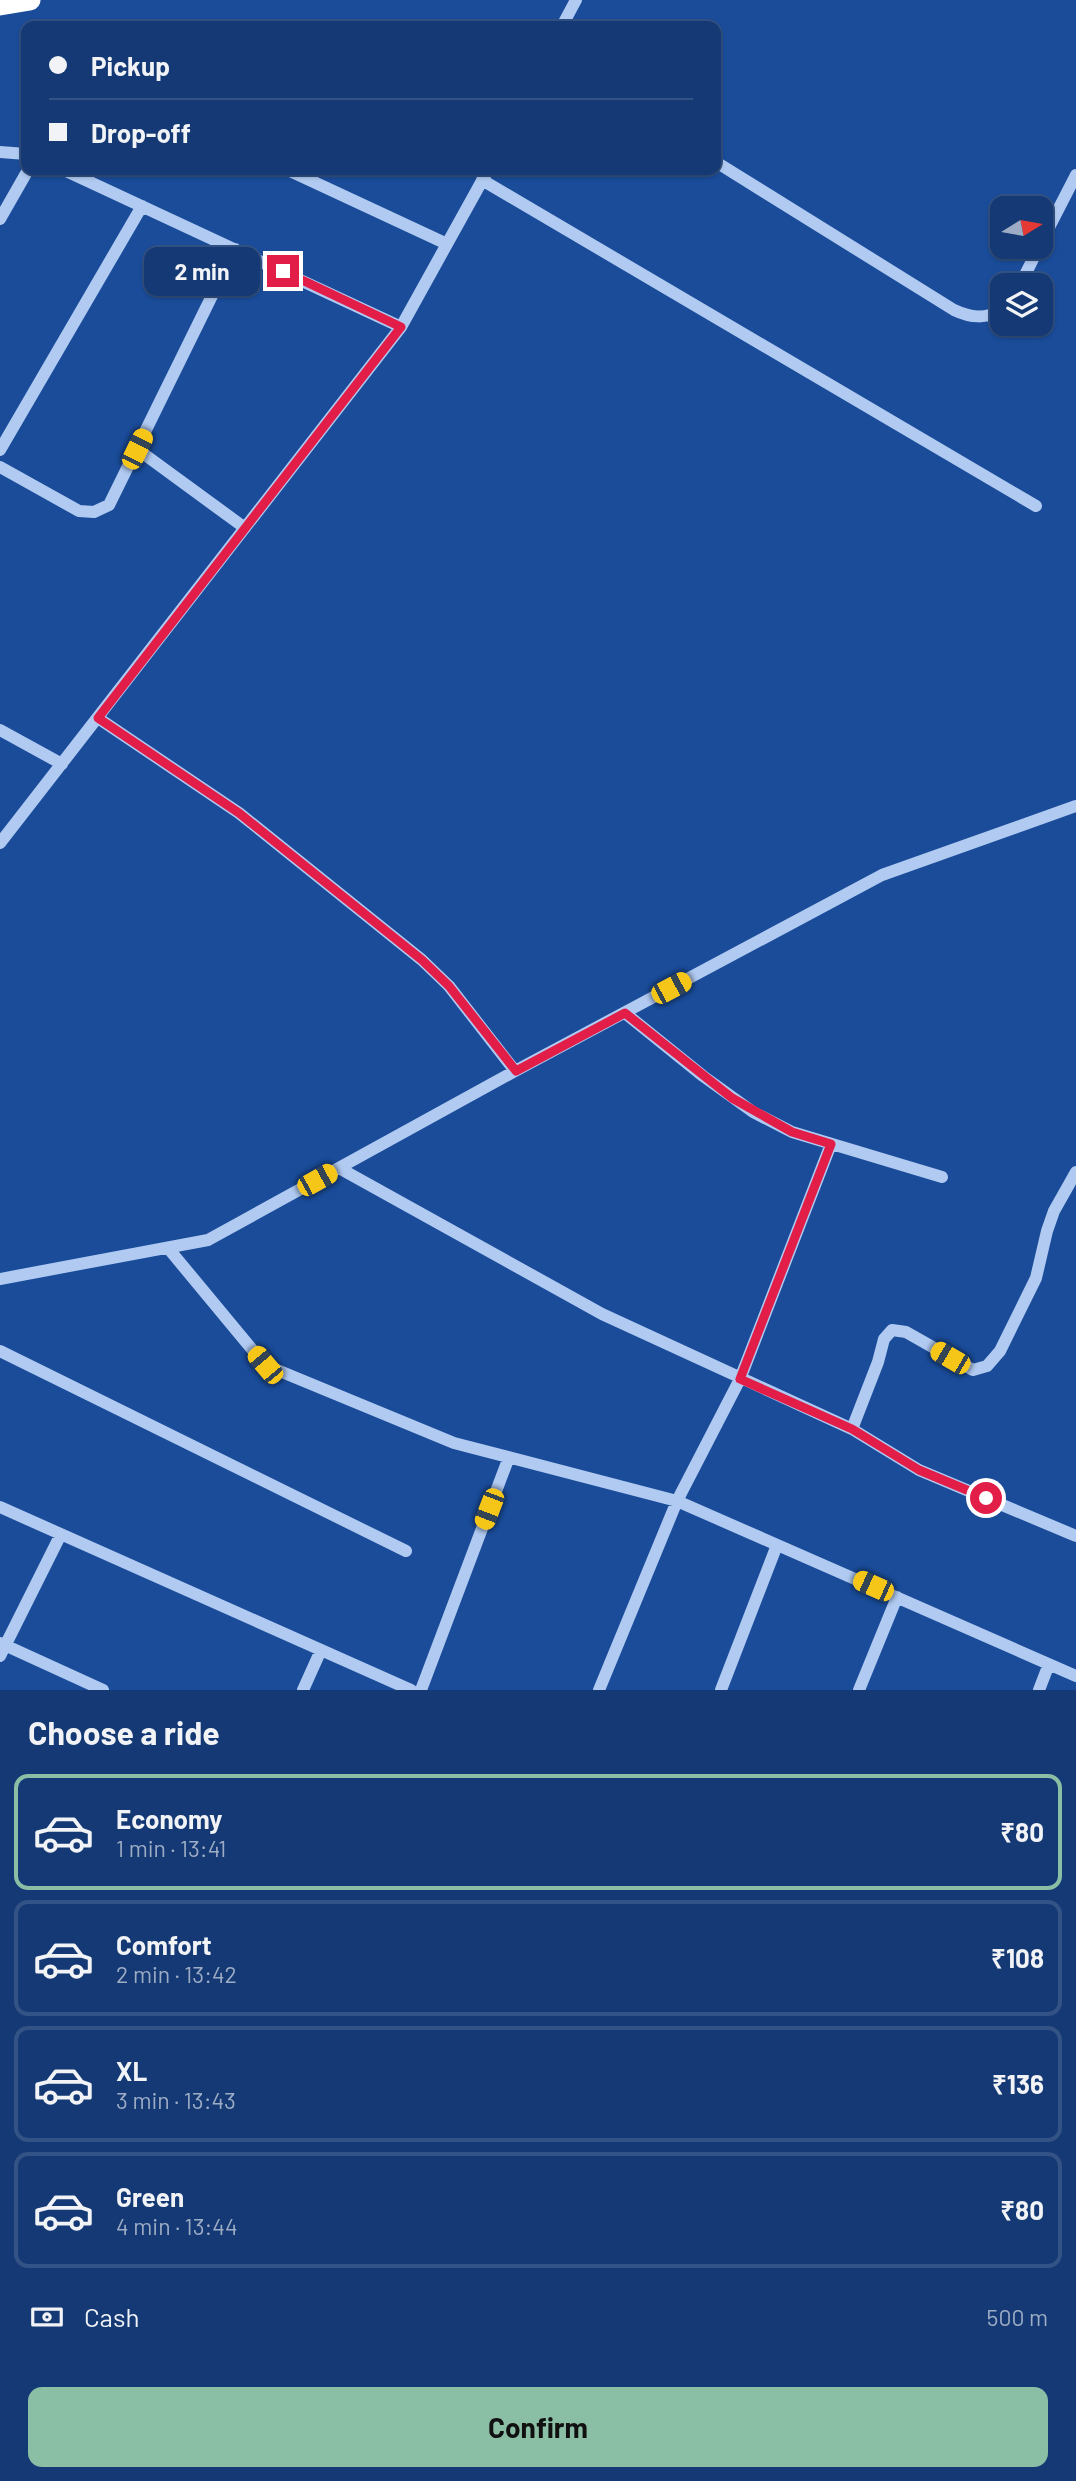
<!DOCTYPE html>
<html lang="en">
<head>
<meta charset="utf-8">
<style>
	body { margin:0; font-family:Barlow,sans-serif; background:#21447c; color:#f1f3f6; height:100vh; display:flex; flex-direction:column; font-size:26px; white-space:nowrap }
	* { box-sizing:border-box; margin:0 }
	p { font-size:23px; color:#9dacc5 }
	.icon { flex:none; width:38px; height:38px; fill:none; stroke:currentColor; stroke-width:2; stroke-linecap:round; stroke-linejoin:round }
	.map { position:relative; height:1690px; overflow:hidden }
	.sheet { display:flex; flex-direction:column; background:#143974; flex:1 }
	.sheet>* { flex:none }
	.guide { position:absolute; left:21px; top:21px; width:700px; height:154px; border-radius:14px; box-shadow:0 2px 5px #0004,0 0 0 2px #335386; display:grid; align-content:center; height:154px; padding:0 28px; background:#143974 }
	.needle { width:46px; rotate:79deg }
	.controls { position:absolute; left:990px; top:196px; display:grid; gap:14px }
	.controls a { display:grid; place-items:center; width:63px; height:63px; border-radius:14px; background:#143974; box-shadow:0 2px 5px #0004,0 0 0 2px #335386; font-size:35px }
	.end { position:absolute; width:32px; height:32px; margin:-16px; border:9px solid #e11d48; background:#fff; box-shadow:0 0 0 4px #fff }
	.from { border-radius:50% }
	.bubble { position:absolute; height:49px; border-radius:14px; background:#143974; box-shadow:0 2px 5px #0004,0 0 0 2px #335386; font-size:23px; font-weight:700; line-height:49px; text-align:center }
	.car { position:absolute; width:21px; height:42px; margin:-21px -10px; border-radius:9px; box-shadow:0 0 5px 2px #0007; background:linear-gradient(#f5c518 24%,#345 0 40%,#f5c518 0 76%,#345 0 86%,#f5c518 0) }
	.guide b { display:flex; align-items:center; gap:24px; height:66px; font-size:26px }
	.guide b+b { border-top:2px solid #335386 }
	.guide i { width:18px; height:18px; background:#f1f3f6 }
	ul { padding:0; list-style:none }
	li { display:flex; align-items:center; gap:21px; height:116px; margin:0 14px 10px; padding:0 14px; border:4px solid #335386; border-radius:14px }
	li div { flex:1 }
	li b { display:block; font-size:26px }
	li em { font-style:normal; font-weight:700 }
	li.on { border-color:#8abfa5 }
	li>.icon { width:63px; height:63px; stroke-width:1.5 }
	h2 { padding:0 28px; font-size:32px; line-height:84px }
	.pay { display:flex; align-items:center; gap:18px; height:77px; padding:0 28px; font-size:26px }
	.pay p { margin-inline-start:auto }
	.cta { display:flex; gap:14px; margin-top:auto; padding:14px 28px }
	.cta a { flex:1; height:80px; border-radius:14px; background:#8abfa5; color:#111; font-size:28px; font-weight:700; line-height:80px; text-align:center }
	.map>svg:first-child { display:block }
	.lines { fill:none; stroke-linecap:round; stroke-linejoin:round }
	.minor { stroke:#b0caf1; stroke-width:12 }
	.highway { stroke:#fff; stroke-width:21 }
	.route { stroke:#e11d48; stroke-width:9 }
</style>
</head>
<body>
<div class="map">
<svg width="1076" height="1690" viewBox="0 0 1076 1690">
	<rect width="100%" height="100%" fill="#1a4c9a"/>
	<g class="lines">
		<path class="minor" d="M562,26L576,0
			M0,152L26,154
			M716,162L954,310C971,318 985,319 1003,310
			M64,170L401,327
			M288,170L447,244
			M482,180L1036,506
			M0,219L28,170
			M1041,243L1076,175
			M1020,285L1039,247
			M137,449L245,528
			M0,450L142,206
			M0,467L79,511L94,512L109,505L235,249
			M98,718L239,813L422,960L449,986L515,1071
			M0,730L62,764
			M0,843L401,327L488,170
			M625,1013L703,1076L753,1112L792,1132L942,1177
			M339,1168L602,1314L852,1429L919,1470L1076,1536
			M168,1248L265,1365L454,1443L677,1501L1076,1676
			M0,1279L208,1240L515,1071L882,875L1076,806
			M0,1351L406,1551
			M852,1429L878,1362L884,1339L892,1330L906,1332L973,1370L987,1366L1000,1351L1036,1278L1047,1231L1054,1211L1076,1172
			M0,1507L411,1690
			M0,1643L103,1690
			M0,1656L61,1534
			M303,1690L321,1650
			M421,1690L509,1457
			M599,1690L677,1501L740,1379L831,1144
			M721,1690L777,1545
			M859,1690L897,1597
			M1039,1690L1049,1664"/>
		<path class="highway" d="M0,5L30,0"/>
	</g>
	<g class="lines">
		<path class="route" d="M283,271L401,327L98,718L239,813L422,960L449,986L516,1071L625,1013L732,1098L792,1132L831,1144L740,1379L852,1429L919,1470L986,1498"/>
	</g>
</svg>
<div class="controls">
<a><svg class="needle" viewBox="-14 -14 28 28"><path d="M0-13l5 13h-10z" fill="#e53935"/><path d="M0 13l5-13h-10z" fill="#9dacc5"/></svg></a>
<a><svg class="icon" aria-label="layers" viewBox="0 0 24 24"><path d="M12 4l9 5-9 5-9-5zM3 14l9 5 9-5"/></svg></a>
</div>
<i class="end from" style="left:986px;top:1498px"></i>
<i class="end" style="left:283px;top:271px"></i>
<div class="bubble" style="left:144px;top:247px;width:116px">2 min</div>
<i class="car" style="left:137px;top:449px;rotate:26deg"></i>
<i class="car" style="left:671px;top:988px;rotate:62deg"></i>
<i class="car" style="left:317px;top:1180px;rotate:61deg"></i>
<i class="car" style="left:950px;top:1358px;rotate:300deg"></i>
<i class="car" style="left:265px;top:1365px;rotate:320deg"></i>
<i class="car" style="left:489px;top:1509px;rotate:201deg"></i>
<i class="car" style="left:873px;top:1586px;rotate:294deg"></i>
<div class="guide">
<b><i class="from"></i>Pickup</b>
<b><i></i>Drop-off</b>
</div>
</div>
<section class="sheet">
<h2>Choose a ride</h2>
<ul>
<li class="on"><svg class="icon" aria-label="car" viewBox="0 0 24 24"><path d="M5 17H2v-5l4-1 3-4h7l3 4 3 1v5h-3M9 17h6M6 11h13"/><circle cx="7" cy="17" r="2"/><circle cx="17" cy="17" r="2"/></svg><div><b>Economy</b><p>1 min · 13:41</p></div><em>₹80</em></li>
<li><svg class="icon" aria-label="car" viewBox="0 0 24 24"><path d="M5 17H2v-5l4-1 3-4h7l3 4 3 1v5h-3M9 17h6M6 11h13"/><circle cx="7" cy="17" r="2"/><circle cx="17" cy="17" r="2"/></svg><div><b>Comfort</b><p>2 min · 13:42</p></div><em>₹108</em></li>
<li><svg class="icon" aria-label="car" viewBox="0 0 24 24"><path d="M5 17H2v-5l4-1 3-4h7l3 4 3 1v5h-3M9 17h6M6 11h13"/><circle cx="7" cy="17" r="2"/><circle cx="17" cy="17" r="2"/></svg><div><b>XL</b><p>3 min · 13:43</p></div><em>₹136</em></li>
<li><svg class="icon" aria-label="car" viewBox="0 0 24 24"><path d="M5 17H2v-5l4-1 3-4h7l3 4 3 1v5h-3M9 17h6M6 11h13"/><circle cx="7" cy="17" r="2"/><circle cx="17" cy="17" r="2"/></svg><div><b>Green</b><p>4 min · 13:44</p></div><em>₹80</em></li>
</ul>
<div class="pay"><svg class="icon" aria-label="cash" viewBox="0 0 24 24"><path d="M3 7h18v10H3z"/><circle cx="12" cy="12" r="2"/></svg>Cash<p>500 m</p></div>
<div class="cta"><a>Confirm</a></div>
</section>
</body>
</html>
